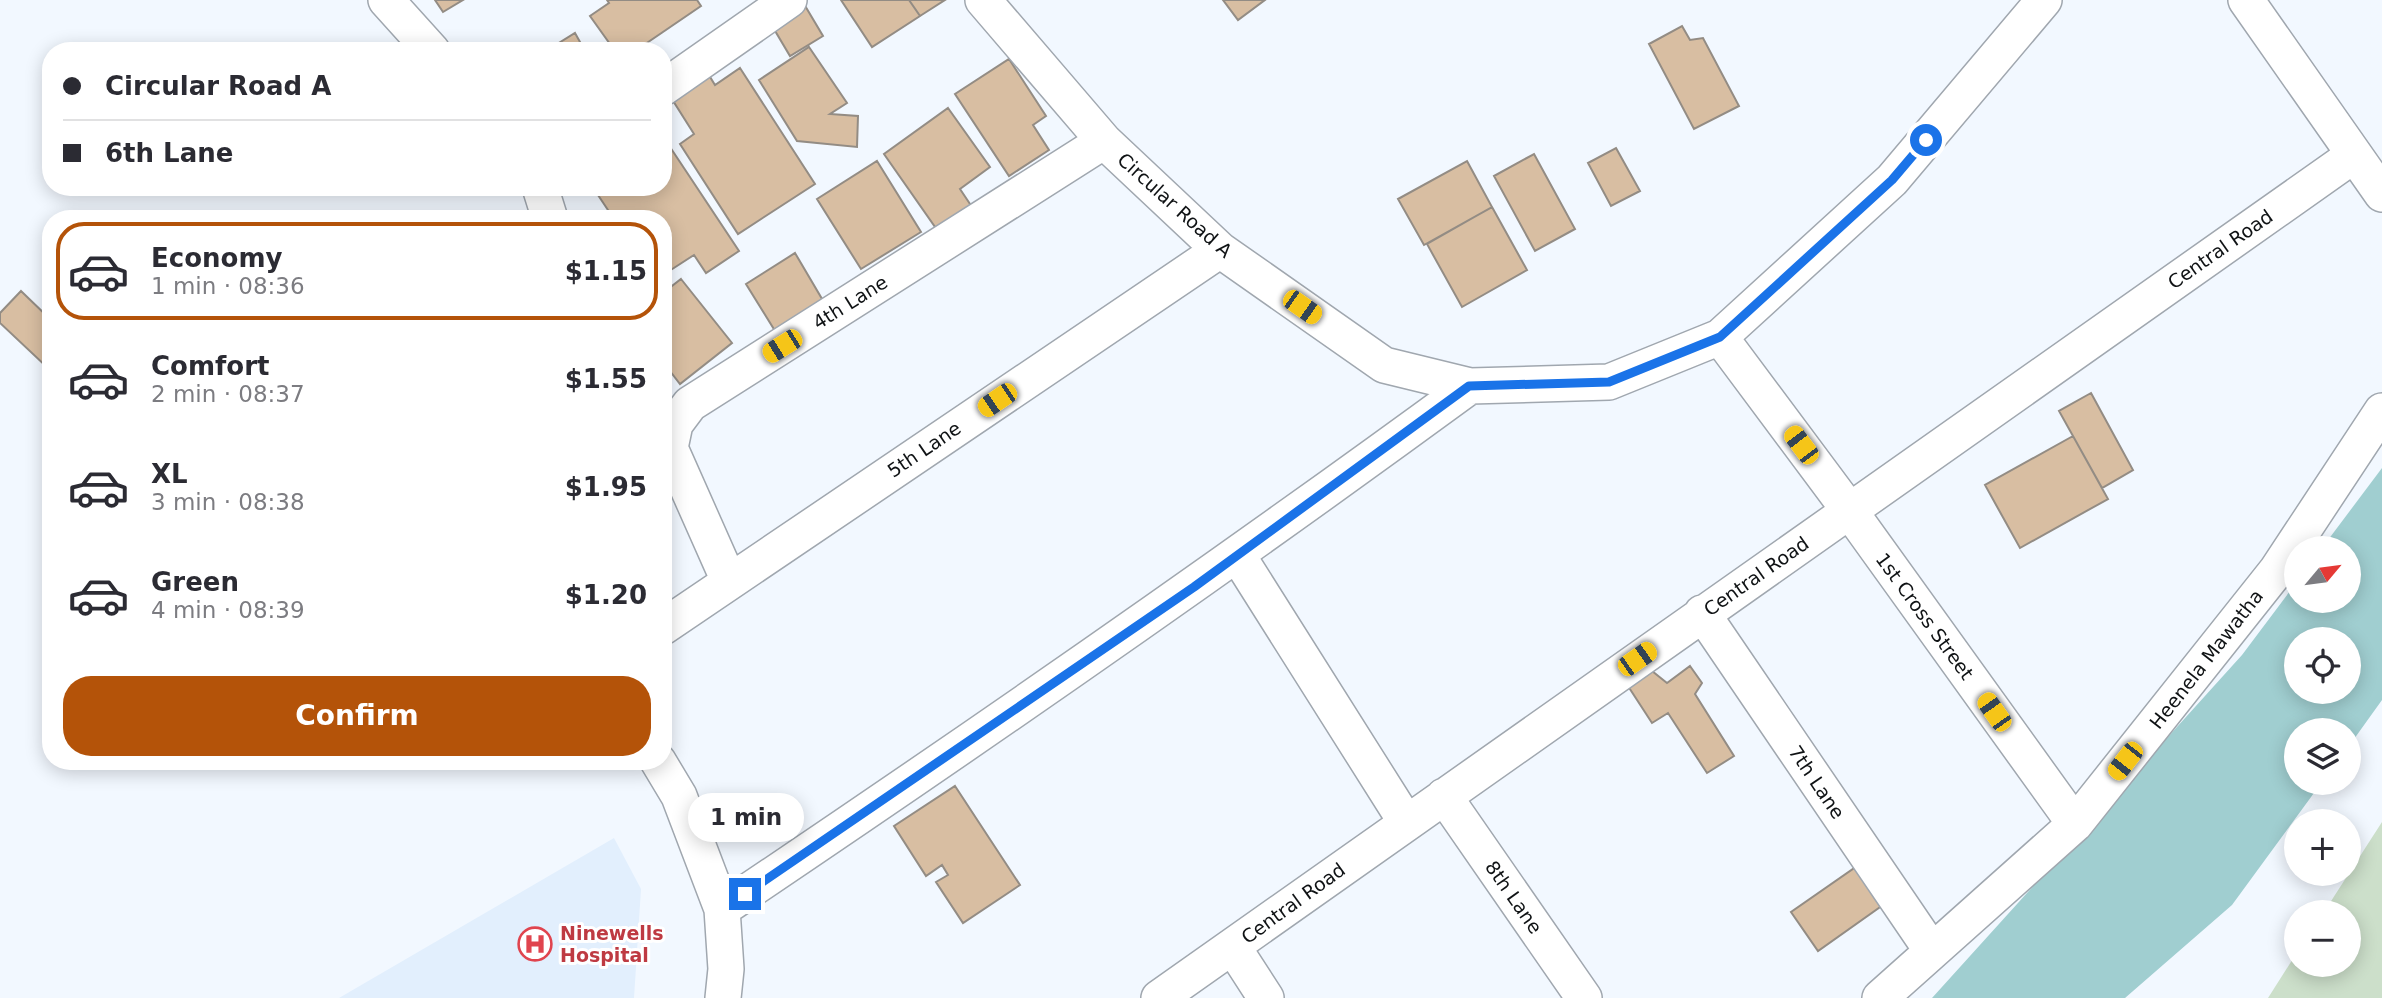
<!DOCTYPE html>
<html lang="en">
<head>
<meta charset="utf-8">
<style>
	body { margin:0; font-family:"DejaVu Sans",sans-serif; background:#f2f2f3; color:#2b2b33; height:100vh; display:flex; flex-direction:column; font-size:26px; white-space:nowrap }
	* { box-sizing:border-box; margin:0 }
	p { font-size:23px; color:#7c7c81 }
	.icon { flex:none; width:38px; height:38px; fill:none; stroke:currentColor; stroke-width:2; stroke-linecap:round; stroke-linejoin:round }
	.map { position:relative; flex:1; overflow:hidden }
	.drawer { position:absolute; left:42px; top:210px; width:630px; height:560px; display:flex; flex-direction:column; background:#fff; border-radius:28px; box-shadow:0 4px 18px #0003 }
	.drawer>* { flex:none }
	.hud { position:absolute; left:42px; top:42px; width:630px; height:154px; border-radius:28px; box-shadow:0 4px 18px #0003; display:grid; align-content:center; height:154px; padding:0 21px; background:#fff }
	.needle { width:46px; rotate:61deg }
	.fabs { position:absolute; left:2284px; top:536px; display:grid; gap:14px }
	.fabs a { display:grid; place-items:center; width:77px; height:77px; border-radius:50%; background:#fff; box-shadow:0 4px 18px #0003; font-size:35px }
	.end { position:absolute; width:32px; height:32px; margin:-16px; border:9px solid #1a73e8; background:#fff; box-shadow:0 0 0 4px #fff }
	.from { border-radius:50% }
	.bubble { position:absolute; height:49px; border-radius:24px; background:#fff; box-shadow:0 4px 18px #0003; font-size:23px; font-weight:800; line-height:49px; text-align:center }
	.car { position:absolute; width:21px; height:42px; margin:-21px -10px; border-radius:9px; box-shadow:0 0 5px 2px #0007; background:linear-gradient(#f5c518 24%,#345 0 40%,#f5c518 0 76%,#345 0 86%,#f5c518 0) }
	.hud b { display:flex; align-items:center; gap:24px; height:66px; font-size:26px }
	.hud b+b { border-top:2px solid #e1e1e2 }
	.hud i { width:18px; height:18px; background:#2b2b33 }
	ul { padding:12px 0 0; list-style:none }
	li { display:flex; align-items:center; gap:21px; height:98px; margin:0 14px 10px; padding:0 7px; border:4px solid transparent; border-radius:28px }
	li div { flex:1 }
	li b { display:block; font-size:26px }
	li em { font-style:normal; font-weight:800 }
	li.on { border-color:#b45309 }
	li>.icon { width:63px; height:63px; stroke-width:1.5 }
	.cta { display:flex; gap:14px; margin-top:auto; padding:14px 21px }
	.cta a { flex:1; height:80px; border-radius:28px; background:#b45309; color:#fff; font-size:28px; font-weight:800; line-height:80px; text-align:center }
	.map>svg:first-child { display:block }
	.built { fill:#e2effd }
	.green { fill:#ccdfca }
	.water { fill:#a0ced0; fill-rule:evenodd }
	.building { fill:#d8bea2; stroke:#938c84; stroke-width:2 }
	.lines { fill:none; stroke-linecap:round; stroke-linejoin:round }
	.minor-casing { stroke:#a0a7af; stroke-width:38 }
	.minor { stroke:#fff; stroke-width:35 }
	.route { stroke:#1a73e8; stroke-width:9 }
	.labels { text-anchor:middle; dominant-baseline:central; stroke-width:6; stroke-linejoin:round; paint-order:stroke }
	.street-label { font-size:19px; fill:#0f1214; stroke:#fff }
	.health-label { font-size:19px; font-weight:bold; fill:#be3a42; stroke:#fff; text-anchor:start }
</style>
</head>
<body>
<div class="map">
<svg width="2382" height="998" viewBox="0 0 2382 998">
	<rect width="100%" height="100%" fill="#f2f8ff"/>
	<path class="built" d="M614,838L641,889L634,998H339Z"/>
	<path class="green" d="M2382,822V998H2268L2296,954V964H2348V912H2324Z"/>
	<path class="water" d="M2382,468V700L2349,746L2348,730H2296V782H2322L2232,905L2125,998H1932L2242,655L2296,583V600H2348V548H2322ZM2296,639H2348V691H2296Z"/>
	<path class="building" d="M435,0H463L443,12Z
		M607,0H697L701,6L635,51H615L590,16L609,3Z
		M841,0H909L920,16L872,47Z
		M909,0H945L920,16Z
		M1223,0H1265L1238,20Z
		M804,4L823,36L790,56L771,24Z
		M1682,26L1690,40L1703,38L1739,106L1694,129L1649,44Z
		M575,33L585,51H546Z
		M809,47L847,103L830,114L858,116L857,147L797,141L759,80Z
		M1009,59L1046,116L1033,125L1049,150L1009,176L955,94Z
		M740,68L815,184L738,234L680,144L694,134L670,96L707,72L715,85Z
		M948,108L990,167L960,189L974,210L940,234L884,154Z
		M668,144L739,251L706,273L694,255L663,275V219H614L596,192L603,187H663V147Z
		M1616,148L1640,191L1611,206L1588,163Z
		M1534,154L1575,229L1535,251L1494,176Z
		M877,161L921,232L861,269L817,199Z
		M1467,161L1492,207L1424,245L1398,199Z
		M1492,207L1527,270L1462,307L1427,244Z
		M795,253L825,304L777,334L746,284Z
		M681,279L732,343L680,384L663,362V293Z
		M21,291L51,320V371L0,323V313Z
		M2091,393L2133,470L2102,488L2059,411Z
		M2073,436L2108,499L2020,548L1985,485Z
		M1690,666L1702,683L1695,694L1734,756L1707,773L1668,713L1652,723L1628,686L1652,671L1667,683Z
		M955,786L1020,885L963,923L936,882L948,875L942,865L926,876L894,826Z
		M1863,862L1890,900L1818,951L1791,912Z"/>
	<g class="lines">
		<defs>
			<path id="minor" d="M386,0L432,51
				M983,0L1104,141L1220,250L1384,365L1470,386L1609,382L1720,337L1892,180L2044,0
				M2246,0L2382,194
				M663,88L789,0
				M540,187L550,219
				M1720,337L1849,510L2075,824
				M1238,556L1406,822
				M729,581L670,448L675,424L690,404L1104,141
				M1702,613L1932,951
				M663,627L1220,250
				M658,761L679,796L722,909L726,969L723,998
				M1444,796L1584,998
				M722,909C975,739 1224,566 1470,386
				M1233,947L1266,998
				M1159,998L2354,155
				M1880,998L2075,824L2277,570L2382,411"/>
		</defs>
		<use href="#minor" class="minor-casing"/>
		<use href="#minor" class="minor"/>
	</g>
	<g class="lines">
		<path class="route" d="M745,894L1194,587L1469,386L1609,382L1720,337L1892,180L1926,140"/>
	</g>
	<defs>
		<symbol id="hospital-ring" viewBox="-11 -11 22 22"><circle r="9.5" fill="#fff" stroke="#e0444e" stroke-width="1.5"/><path d="M-5-5h3v3.5h4V-5h3V5h-3V1.5h-4V5h-3Z" fill="#e0444e"/></symbol>
	</defs>
	<g fill-rule="evenodd">
		<use href="#hospital-ring" x="516" y="925" width="38" height="38"/>
	</g>
	<g class="labels">
		<g class="street-label">
			<text transform="translate(1175 205) rotate(42)">Circular Road A</text>
			<text transform="translate(2220 249) rotate(-35)">Central Road</text>
			<text transform="translate(850 302) rotate(-32)">4th Lane</text>
			<text transform="translate(924 449) rotate(-34)">5th Lane</text>
			<text transform="translate(1756 576) rotate(-35)">Central Road</text>
			<text transform="translate(1925 616) rotate(54)">1st Cross Street</text>
			<text transform="translate(2206 659) rotate(-52)">Heenela Mawatha</text>
			<text transform="translate(1817 782) rotate(56)">7th Lane</text>
			<text transform="translate(1514 897) rotate(55)">8th Lane</text>
			<text transform="translate(1293 903) rotate(-36)">Central Road</text>
		</g>
		<g class="health-label">
			<text x="560" y="933">Ninewells<tspan x="560" dy="22">Hospital</tspan></text>
		</g>
	</g>
</svg>
<div class="fabs">
<a><svg class="needle" viewBox="-14 -14 28 28"><path d="M0-13l5 13h-10z" fill="#e53935"/><path d="M0 13l5-13h-10z" fill="#7c7c81"/></svg></a>
<a><svg class="icon" aria-label="locate" viewBox="0 0 24 24"><circle cx="12" cy="12" r="6"/><path d="M12 2v4M12 18v4M2 12h4M18 12h4"/></svg></a>
<a><svg class="icon" aria-label="layers" viewBox="0 0 24 24"><path d="M12 4l9 5-9 5-9-5zM3 14l9 5 9-5"/></svg></a>
<a>+</a>
<a>−</a>
</div>
<i class="end from" style="left:1926px;top:140px"></i>
<i class="end" style="left:745px;top:894px"></i>
<div class="bubble" style="left:688px;top:793px;width:116px">1 min</div>
<i class="car" style="left:1302px;top:307px;rotate:125deg"></i>
<i class="car" style="left:782px;top:346px;rotate:238deg"></i>
<i class="car" style="left:997px;top:400px;rotate:236deg"></i>
<i class="car" style="left:1801px;top:445px;rotate:323deg"></i>
<i class="car" style="left:1637px;top:659px;rotate:55deg"></i>
<i class="car" style="left:1994px;top:712px;rotate:325deg"></i>
<i class="car" style="left:2125px;top:761px;rotate:218deg"></i>
<div class="hud">
<b><i class="from"></i>Circular Road A</b>
<b><i></i>6th Lane</b>
</div>
<section class="drawer">
<ul>
<li class="on"><svg class="icon" aria-label="car" viewBox="0 0 24 24"><path d="M5 17H2v-5l4-1 3-4h7l3 4 3 1v5h-3M9 17h6M6 11h13"/><circle cx="7" cy="17" r="2"/><circle cx="17" cy="17" r="2"/></svg><div><b>Economy</b><p>1 min · 08:36</p></div><em>$1.15</em></li>
<li><svg class="icon" aria-label="car" viewBox="0 0 24 24"><path d="M5 17H2v-5l4-1 3-4h7l3 4 3 1v5h-3M9 17h6M6 11h13"/><circle cx="7" cy="17" r="2"/><circle cx="17" cy="17" r="2"/></svg><div><b>Comfort</b><p>2 min · 08:37</p></div><em>$1.55</em></li>
<li><svg class="icon" aria-label="car" viewBox="0 0 24 24"><path d="M5 17H2v-5l4-1 3-4h7l3 4 3 1v5h-3M9 17h6M6 11h13"/><circle cx="7" cy="17" r="2"/><circle cx="17" cy="17" r="2"/></svg><div><b>XL</b><p>3 min · 08:38</p></div><em>$1.95</em></li>
<li><svg class="icon" aria-label="car" viewBox="0 0 24 24"><path d="M5 17H2v-5l4-1 3-4h7l3 4 3 1v5h-3M9 17h6M6 11h13"/><circle cx="7" cy="17" r="2"/><circle cx="17" cy="17" r="2"/></svg><div><b>Green</b><p>4 min · 08:39</p></div><em>$1.20</em></li>
</ul>
<div class="cta"><a>Confirm</a></div>
</section>
</div>
</body>
</html>
